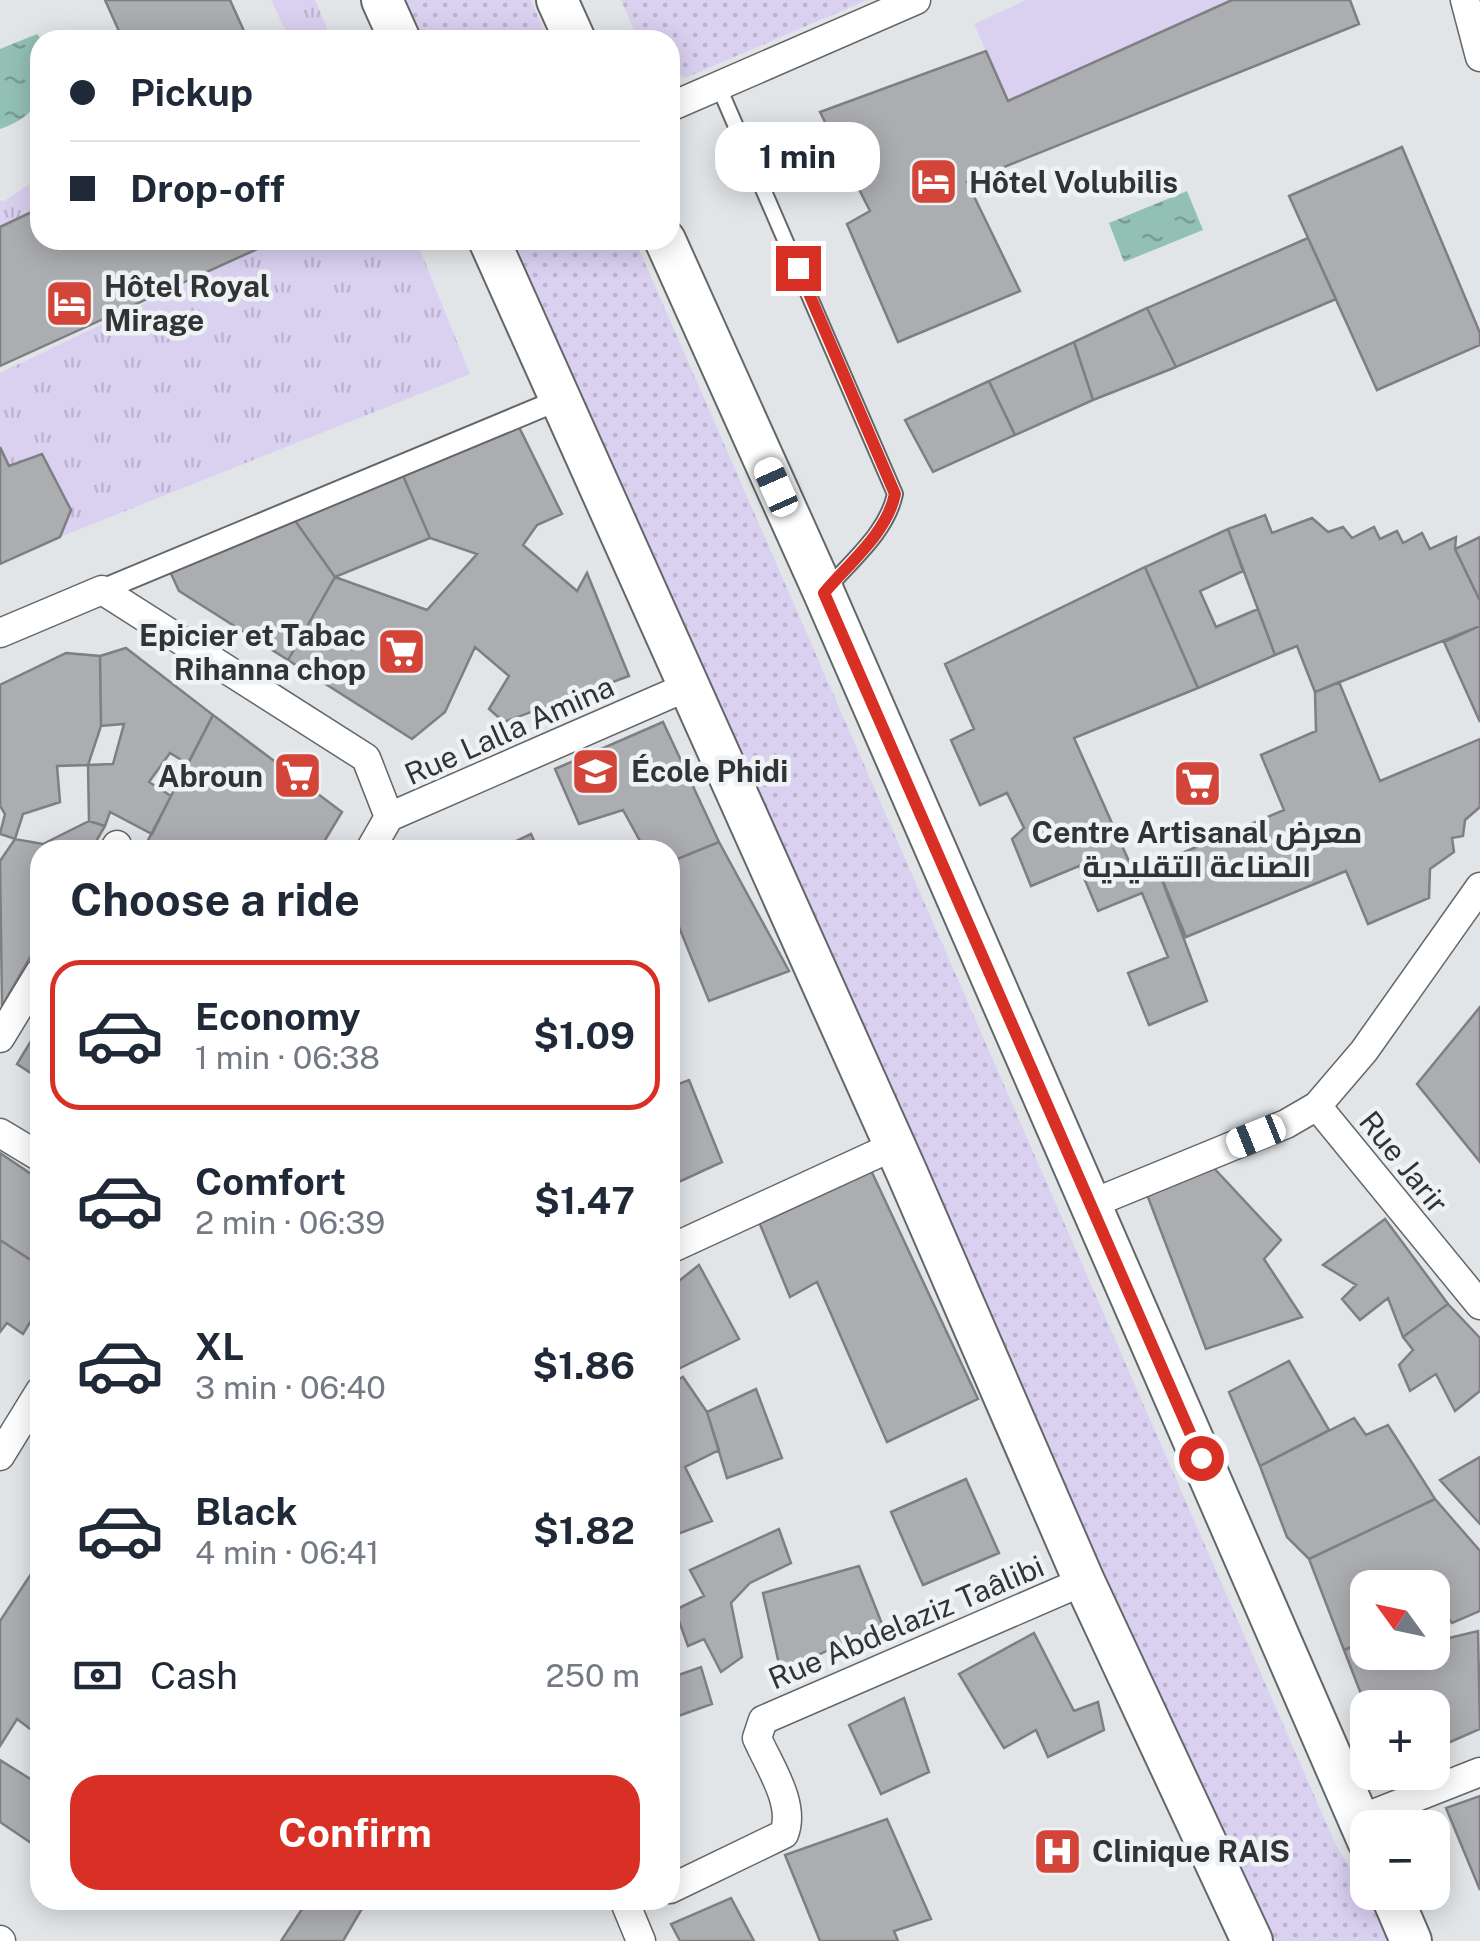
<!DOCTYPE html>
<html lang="en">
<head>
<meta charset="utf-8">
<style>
	body { margin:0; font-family:"Public Sans",Cairo,sans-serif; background:#f6f6f7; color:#1f2937; height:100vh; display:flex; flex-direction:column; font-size:38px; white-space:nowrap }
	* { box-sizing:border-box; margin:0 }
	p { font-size:32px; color:#747a83 }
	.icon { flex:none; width:55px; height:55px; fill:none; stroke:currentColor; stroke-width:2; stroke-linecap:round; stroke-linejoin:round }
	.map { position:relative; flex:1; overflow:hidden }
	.sheet { position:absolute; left:30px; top:840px; width:650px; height:1070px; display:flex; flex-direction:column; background:#fff; border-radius:30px; box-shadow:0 5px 25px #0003 }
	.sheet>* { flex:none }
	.banner { position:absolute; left:30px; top:30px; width:650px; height:220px; border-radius:30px; box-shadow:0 5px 25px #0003; display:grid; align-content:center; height:220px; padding:0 40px; background:#fff }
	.needle { width:65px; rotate:303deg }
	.tools { position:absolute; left:1350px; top:1570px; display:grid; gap:20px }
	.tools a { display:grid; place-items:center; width:100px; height:100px; border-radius:20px; background:#fff; box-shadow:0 5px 25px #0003; font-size:50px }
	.end { position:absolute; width:45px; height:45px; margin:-22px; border:12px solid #d93025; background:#fff; box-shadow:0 0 0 5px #fff }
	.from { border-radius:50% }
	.bubble { position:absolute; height:70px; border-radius:30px; background:#fff; box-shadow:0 5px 25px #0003; font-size:32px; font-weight:700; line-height:70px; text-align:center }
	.car { position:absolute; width:30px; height:60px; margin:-30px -15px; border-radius:12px; box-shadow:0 0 8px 2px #0007; background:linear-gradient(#fff 24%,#345 0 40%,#fff 0 76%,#345 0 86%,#fff 0) }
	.banner b { display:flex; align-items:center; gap:35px; height:95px; font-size:38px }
	.banner b+b { border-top:2px solid #e0e1e3 }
	.banner i { width:25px; height:25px; background:#1f2937 }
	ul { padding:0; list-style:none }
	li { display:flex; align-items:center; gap:30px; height:150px; margin:0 20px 15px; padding:0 20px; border:5px solid transparent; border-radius:30px }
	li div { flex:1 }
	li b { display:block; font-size:38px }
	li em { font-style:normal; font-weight:700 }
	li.selected { border-color:#d93025 }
	li>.icon { width:90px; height:90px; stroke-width:1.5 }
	h2 { padding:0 40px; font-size:45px; line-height:120px }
	.pay { display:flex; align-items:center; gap:25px; height:110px; padding:0 40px; font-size:38px }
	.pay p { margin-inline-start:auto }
	.primary-button { display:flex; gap:20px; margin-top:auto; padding:20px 40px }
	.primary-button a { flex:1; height:115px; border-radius:30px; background:#d93025; color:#fff; font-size:40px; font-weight:700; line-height:115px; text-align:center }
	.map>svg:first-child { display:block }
	.grass { fill:url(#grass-tufts) }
	.park { fill:url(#park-dots) }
	.pitch { fill:#dad1f1 }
	.water { fill:url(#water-ripples) }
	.building { fill:#acadb1; stroke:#7e7f82; stroke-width:2.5 }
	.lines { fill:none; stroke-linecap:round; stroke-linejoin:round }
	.service-casing { stroke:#646769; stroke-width:18 }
	.pedestrian-casing { stroke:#646769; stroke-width:24 }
	.minor-casing { stroke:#646769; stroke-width:31 }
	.secondary-casing { stroke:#646769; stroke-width:44 }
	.service { stroke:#fff; stroke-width:14 }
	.pedestrian { stroke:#fff; stroke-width:20 }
	.minor { stroke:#fff; stroke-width:28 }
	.secondary { stroke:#fff; stroke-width:40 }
	.route { stroke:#d93025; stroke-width:12 }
	.labels { text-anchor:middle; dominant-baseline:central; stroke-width:9; stroke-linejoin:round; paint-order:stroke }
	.poi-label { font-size:30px; font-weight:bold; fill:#323334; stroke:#eff2f5; text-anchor:start }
	.street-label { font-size:30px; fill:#323334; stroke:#eff2f5 }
</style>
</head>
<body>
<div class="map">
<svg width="1480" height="1941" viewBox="0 0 1480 1941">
	<defs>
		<pattern id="grass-tufts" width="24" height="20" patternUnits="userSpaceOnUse" patternTransform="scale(2.5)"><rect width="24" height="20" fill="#dad1f1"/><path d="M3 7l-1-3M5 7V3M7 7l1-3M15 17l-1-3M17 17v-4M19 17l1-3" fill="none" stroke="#bcb4cf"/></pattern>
		<pattern id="park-dots" width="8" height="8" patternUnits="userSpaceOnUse" patternTransform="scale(2.5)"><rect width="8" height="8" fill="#dad1f1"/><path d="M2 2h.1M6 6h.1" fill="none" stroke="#bcb4cf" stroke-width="1.8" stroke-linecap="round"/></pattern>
		<pattern id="water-ripples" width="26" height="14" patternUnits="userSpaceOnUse" patternTransform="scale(2.5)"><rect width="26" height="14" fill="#93c0b5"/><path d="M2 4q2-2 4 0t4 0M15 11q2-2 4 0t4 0" fill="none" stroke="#799d94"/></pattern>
	</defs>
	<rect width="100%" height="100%" fill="#e2e5e8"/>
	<path class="grass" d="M271,0H315L332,40H290Z
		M40,177V208L0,227V200L4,201Z
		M277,240H416L470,374L60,537L71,510L42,454L9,466L0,447V373Z"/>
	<path class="park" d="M403,0H531L548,40H419Z
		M621,0H867L685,78L670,69V40H638Z
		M508,240H635L1335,1843L1393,1941H1267L871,1045Z"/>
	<path class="pitch" d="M1026,0H1232L1008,101L974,24Z"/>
	<path class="water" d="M37,34L42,40C30,80 59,108 0,129V49Z
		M1187,191L1203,230L1124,262L1109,223Z"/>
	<path class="building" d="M105,0H230L248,40H123Z
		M1232,0H1350L1359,24L967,182L1020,291L898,342L847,224L870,211L820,112L986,51L1008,101Z
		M1402,147L1480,333V345L1377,390L1289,196Z
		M40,208V240H277L0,366V227Z
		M1308,238L1336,299L1176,367L1147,308Z
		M1147,308L1176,367L1093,400L1074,342Z
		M1074,342L1093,400L1015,435L989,381Z
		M989,381L1015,435L933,472L905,420Z
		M517,423L562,514L537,525L523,545L577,591L587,573L629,676L504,722L489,709L509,676L475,647L445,712L412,739L288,660L335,577L427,610L477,554L430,538L401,471Z
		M0,447L9,466L42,454L71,510L60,537L0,564Z
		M401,471L430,538L335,577L291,515Z
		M291,515L335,577L288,660L179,591L167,565Z
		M1265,515L1272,533L1312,518L1328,532L1343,527L1352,538L1374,527L1380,539L1397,531L1403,543L1422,533L1430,549L1456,537L1455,549L1480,601V626L1315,692L1297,646L1275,655L1228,529Z
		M1228,529L1243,571L1200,591L1216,627L1258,609L1275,655L1198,688L1145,567Z
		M1480,537V601L1455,549Z
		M1145,567L1198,688L1074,738L1132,868L1156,864L1207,1001L1149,1025L1128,973L1168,957L1142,893L1098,911L1079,866L1031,886L1012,839L1024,828L1007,793L980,805L951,740L974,729L945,664Z
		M1480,626V722L1444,642Z
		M126,648L213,715L188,764L170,753L149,782L171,796L152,834L110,812L105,826L89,821L88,765L113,764L124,724L101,726L100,656Z
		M66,653L100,656L101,726L88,765L57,766L60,802L23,814L15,839L0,834L5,814L0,806V685Z
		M1339,682L1380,781L1480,739V807L1465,820L1463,836L1452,838L1454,852L1430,869L1429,898L1368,924L1346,871L1186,937L1156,864L1284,810L1261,755L1316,731L1315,692Z
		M213,715L342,812L319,850H143Z
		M663,722L719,842L670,862V850H645L623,810L579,824L555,769Z
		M89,821L105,826L91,850H40V940L2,1006L0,861L15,839L43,844Z
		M531,834L538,850H497Z
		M719,842L789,971L709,1001L670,905V862Z
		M1480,1007V1162L1417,1084Z
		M40,1026V1079L17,1064Z
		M689,1080L722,1162L670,1186V1087Z
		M0,1153L40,1180V1266L0,1240Z
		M868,1164L978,1399L887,1442L817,1282L790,1297L757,1217Z
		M1212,1166L1281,1240L1264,1259L1302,1317L1206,1349L1146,1192Z
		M1385,1219L1448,1304L1403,1337L1388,1298L1360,1320L1342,1299L1356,1285L1323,1265Z
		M0,1240L40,1266V1306L23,1334L7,1323L0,1332Z
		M699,1265L739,1339L676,1370L670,1356V1288Z
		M1448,1304L1480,1338V1391L1455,1411L1436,1374L1410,1391L1399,1365L1413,1350L1403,1337Z
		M1289,1361L1329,1430L1260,1466L1229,1392Z
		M683,1377L707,1412L719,1450L685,1467L712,1521L670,1537V1384Z
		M756,1389L782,1458L727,1478L707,1412Z
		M1354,1418L1366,1435L1388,1425L1435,1499L1309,1559L1287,1537L1260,1466Z
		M1480,1457V1524L1440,1480Z
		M966,1479L999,1553L923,1585L891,1512Z
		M1435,1499L1480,1551V1611L1452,1623L1442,1609L1432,1613V1588H1368V1640L1344,1650L1309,1559Z
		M779,1529L791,1563L750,1583L731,1603L742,1657L721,1672L704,1639L688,1646L675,1610L704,1596L690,1570Z
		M859,1566L882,1624L781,1673L763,1593Z
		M33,1571L40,1576V1676L35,1684L40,1688V1731L37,1734L17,1719L0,1746V1621Z
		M1478,1631L1480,1729L1432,1750V1708H1368V1712L1344,1650L1368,1640V1652H1432V1642Z
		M1034,1633L1074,1711L1098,1702L1104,1730L1048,1757L1036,1730L1004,1748L959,1674Z
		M701,1667L712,1704L670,1719V1678Z
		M904,1698L929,1772L881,1794L849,1725Z
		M0,1760L40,1785V1849L0,1822Z
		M1480,1796V1890L1446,1808Z
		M887,1819L931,1919L894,1931L898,1941H820L785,1855Z
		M731,1898L754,1941H680L671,1924Z
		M308,1900H367L343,1941H281Z"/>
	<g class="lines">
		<defs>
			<path id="service" d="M718,85L895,494C887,532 852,560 828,588"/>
			<path id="pedestrian" d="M102,590L561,399"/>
			<path id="minor" d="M1465,0L1480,57
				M670,107L916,0
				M0,633L102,590L366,758L389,817
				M114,850L117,845
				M370,850L389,817L689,686
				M0,1038L40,972
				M1317,1106L1480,1305
				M0,1133L40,1157
				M1091,1204L1286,1124L1317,1106L1364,1051L1480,887
				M670,1249L894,1146
				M0,1456L40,1391
				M1358,1820L1480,1772
				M670,1889L784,1834C796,1804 769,1766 757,1738L763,1720L1084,1581
				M624,1900L641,1941
				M0,1940L1,1941"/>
			<path id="secondary" d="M382,0L400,40
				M557,0L575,40
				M489,240L907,1173L1084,1581L1252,1941
				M665,240L824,593L1368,1841
				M1390,1892L1411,1941"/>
		</defs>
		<use href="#service" class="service-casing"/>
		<use href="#pedestrian" class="pedestrian-casing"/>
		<use href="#minor" class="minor-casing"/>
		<use href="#secondary" class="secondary-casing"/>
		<use href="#service" class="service"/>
		<use href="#pedestrian" class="pedestrian"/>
		<use href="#minor" class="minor"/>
		<use href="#secondary" class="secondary"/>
	</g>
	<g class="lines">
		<path class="route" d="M798,268L895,494C887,533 849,563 824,593L1201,1458"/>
	</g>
	<defs>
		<symbol id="hotel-square" viewBox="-11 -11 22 22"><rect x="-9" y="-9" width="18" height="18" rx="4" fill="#d24538" stroke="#eff2f5"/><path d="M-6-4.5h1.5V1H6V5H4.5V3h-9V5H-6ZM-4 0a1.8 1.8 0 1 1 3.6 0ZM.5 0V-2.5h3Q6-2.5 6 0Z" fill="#fff"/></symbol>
		<symbol id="supermarket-square" viewBox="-11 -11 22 22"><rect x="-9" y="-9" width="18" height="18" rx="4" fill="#d24538" stroke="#eff2f5"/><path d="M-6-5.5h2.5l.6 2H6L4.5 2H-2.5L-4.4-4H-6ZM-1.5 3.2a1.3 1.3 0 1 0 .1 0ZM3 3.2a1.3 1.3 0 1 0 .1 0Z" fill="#fff"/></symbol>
		<symbol id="school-square" viewBox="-11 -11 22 22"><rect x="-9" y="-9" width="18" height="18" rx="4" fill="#d24538" stroke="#eff2f5"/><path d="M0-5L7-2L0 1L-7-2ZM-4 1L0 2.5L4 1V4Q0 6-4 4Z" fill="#fff"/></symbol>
		<symbol id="hospital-square" viewBox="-11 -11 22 22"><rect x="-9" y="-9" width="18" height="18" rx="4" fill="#d24538" stroke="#eff2f5"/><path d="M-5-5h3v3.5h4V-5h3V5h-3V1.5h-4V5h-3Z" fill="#fff"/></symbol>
	</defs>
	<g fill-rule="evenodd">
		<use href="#hotel-square" x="906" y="154" width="55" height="55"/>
		<use href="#hotel-square" x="42" y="276" width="55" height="55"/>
		<use href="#supermarket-square" x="374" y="624" width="55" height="55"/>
		<use href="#school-square" x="568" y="744" width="55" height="55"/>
		<use href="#supermarket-square" x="270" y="748" width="55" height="55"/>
		<use href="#supermarket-square" x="1170" y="756" width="55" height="55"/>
		<use href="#hospital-square" x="1030" y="1824" width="55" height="55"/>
	</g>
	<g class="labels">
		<g class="poi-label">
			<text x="969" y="182">Hôtel Volubilis</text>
			<text x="104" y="286">Hôtel Royal<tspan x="104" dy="34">Mirage</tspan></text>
			<text x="366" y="635" text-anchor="end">Epicier et Tabac<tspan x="366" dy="34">Rihanna chop</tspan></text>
			<text x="631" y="771">École Phidi</text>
			<text x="263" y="776" text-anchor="end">Abroun</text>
			<text x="1197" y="832" text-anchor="middle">Centre Artisanal معرض<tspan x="1197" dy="34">الصناعة التقليدية</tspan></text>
			<text x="1092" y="1851">Clinique RAIS</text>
		</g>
		<g class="street-label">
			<text transform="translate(509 730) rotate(-24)">Rue Lalla Amina</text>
			<text transform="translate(1404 1162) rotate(51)">Rue Jarir</text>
			<text transform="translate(906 1622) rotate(-23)">Rue Abdelaziz Taâlibi</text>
		</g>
	</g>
</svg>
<div class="tools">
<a><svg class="needle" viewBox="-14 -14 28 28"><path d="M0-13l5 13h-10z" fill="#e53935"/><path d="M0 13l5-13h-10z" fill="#747a83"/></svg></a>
<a>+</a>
<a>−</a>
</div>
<i class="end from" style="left:1201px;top:1458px"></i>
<i class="end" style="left:798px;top:268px"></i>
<div class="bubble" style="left:715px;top:122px;width:165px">1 min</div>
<i class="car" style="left:776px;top:487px;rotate:336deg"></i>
<i class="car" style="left:1256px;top:1136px;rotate:248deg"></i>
<div class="banner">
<b><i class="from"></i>Pickup</b>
<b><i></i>Drop-off</b>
</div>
<section class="sheet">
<h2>Choose a ride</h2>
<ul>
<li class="selected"><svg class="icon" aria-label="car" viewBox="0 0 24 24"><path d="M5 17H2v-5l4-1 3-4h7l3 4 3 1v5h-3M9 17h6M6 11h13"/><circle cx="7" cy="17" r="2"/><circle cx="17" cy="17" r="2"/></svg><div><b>Economy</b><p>1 min · 06:38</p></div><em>$1.09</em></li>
<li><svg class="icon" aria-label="car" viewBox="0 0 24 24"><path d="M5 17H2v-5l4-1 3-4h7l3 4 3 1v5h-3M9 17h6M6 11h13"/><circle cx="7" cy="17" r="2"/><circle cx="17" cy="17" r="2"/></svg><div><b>Comfort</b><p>2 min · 06:39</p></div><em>$1.47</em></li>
<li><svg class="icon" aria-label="car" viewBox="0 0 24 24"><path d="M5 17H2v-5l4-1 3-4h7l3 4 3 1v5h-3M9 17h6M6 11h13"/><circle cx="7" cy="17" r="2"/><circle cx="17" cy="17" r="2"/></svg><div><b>XL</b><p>3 min · 06:40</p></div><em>$1.86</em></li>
<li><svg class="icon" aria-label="car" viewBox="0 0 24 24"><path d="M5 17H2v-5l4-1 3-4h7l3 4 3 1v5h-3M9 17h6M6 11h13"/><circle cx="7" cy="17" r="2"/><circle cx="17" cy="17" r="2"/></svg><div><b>Black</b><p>4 min · 06:41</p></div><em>$1.82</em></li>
</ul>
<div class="pay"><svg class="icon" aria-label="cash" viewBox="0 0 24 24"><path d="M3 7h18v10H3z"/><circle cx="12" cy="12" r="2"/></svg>Cash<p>250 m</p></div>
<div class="primary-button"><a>Confirm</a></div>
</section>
</div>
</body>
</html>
